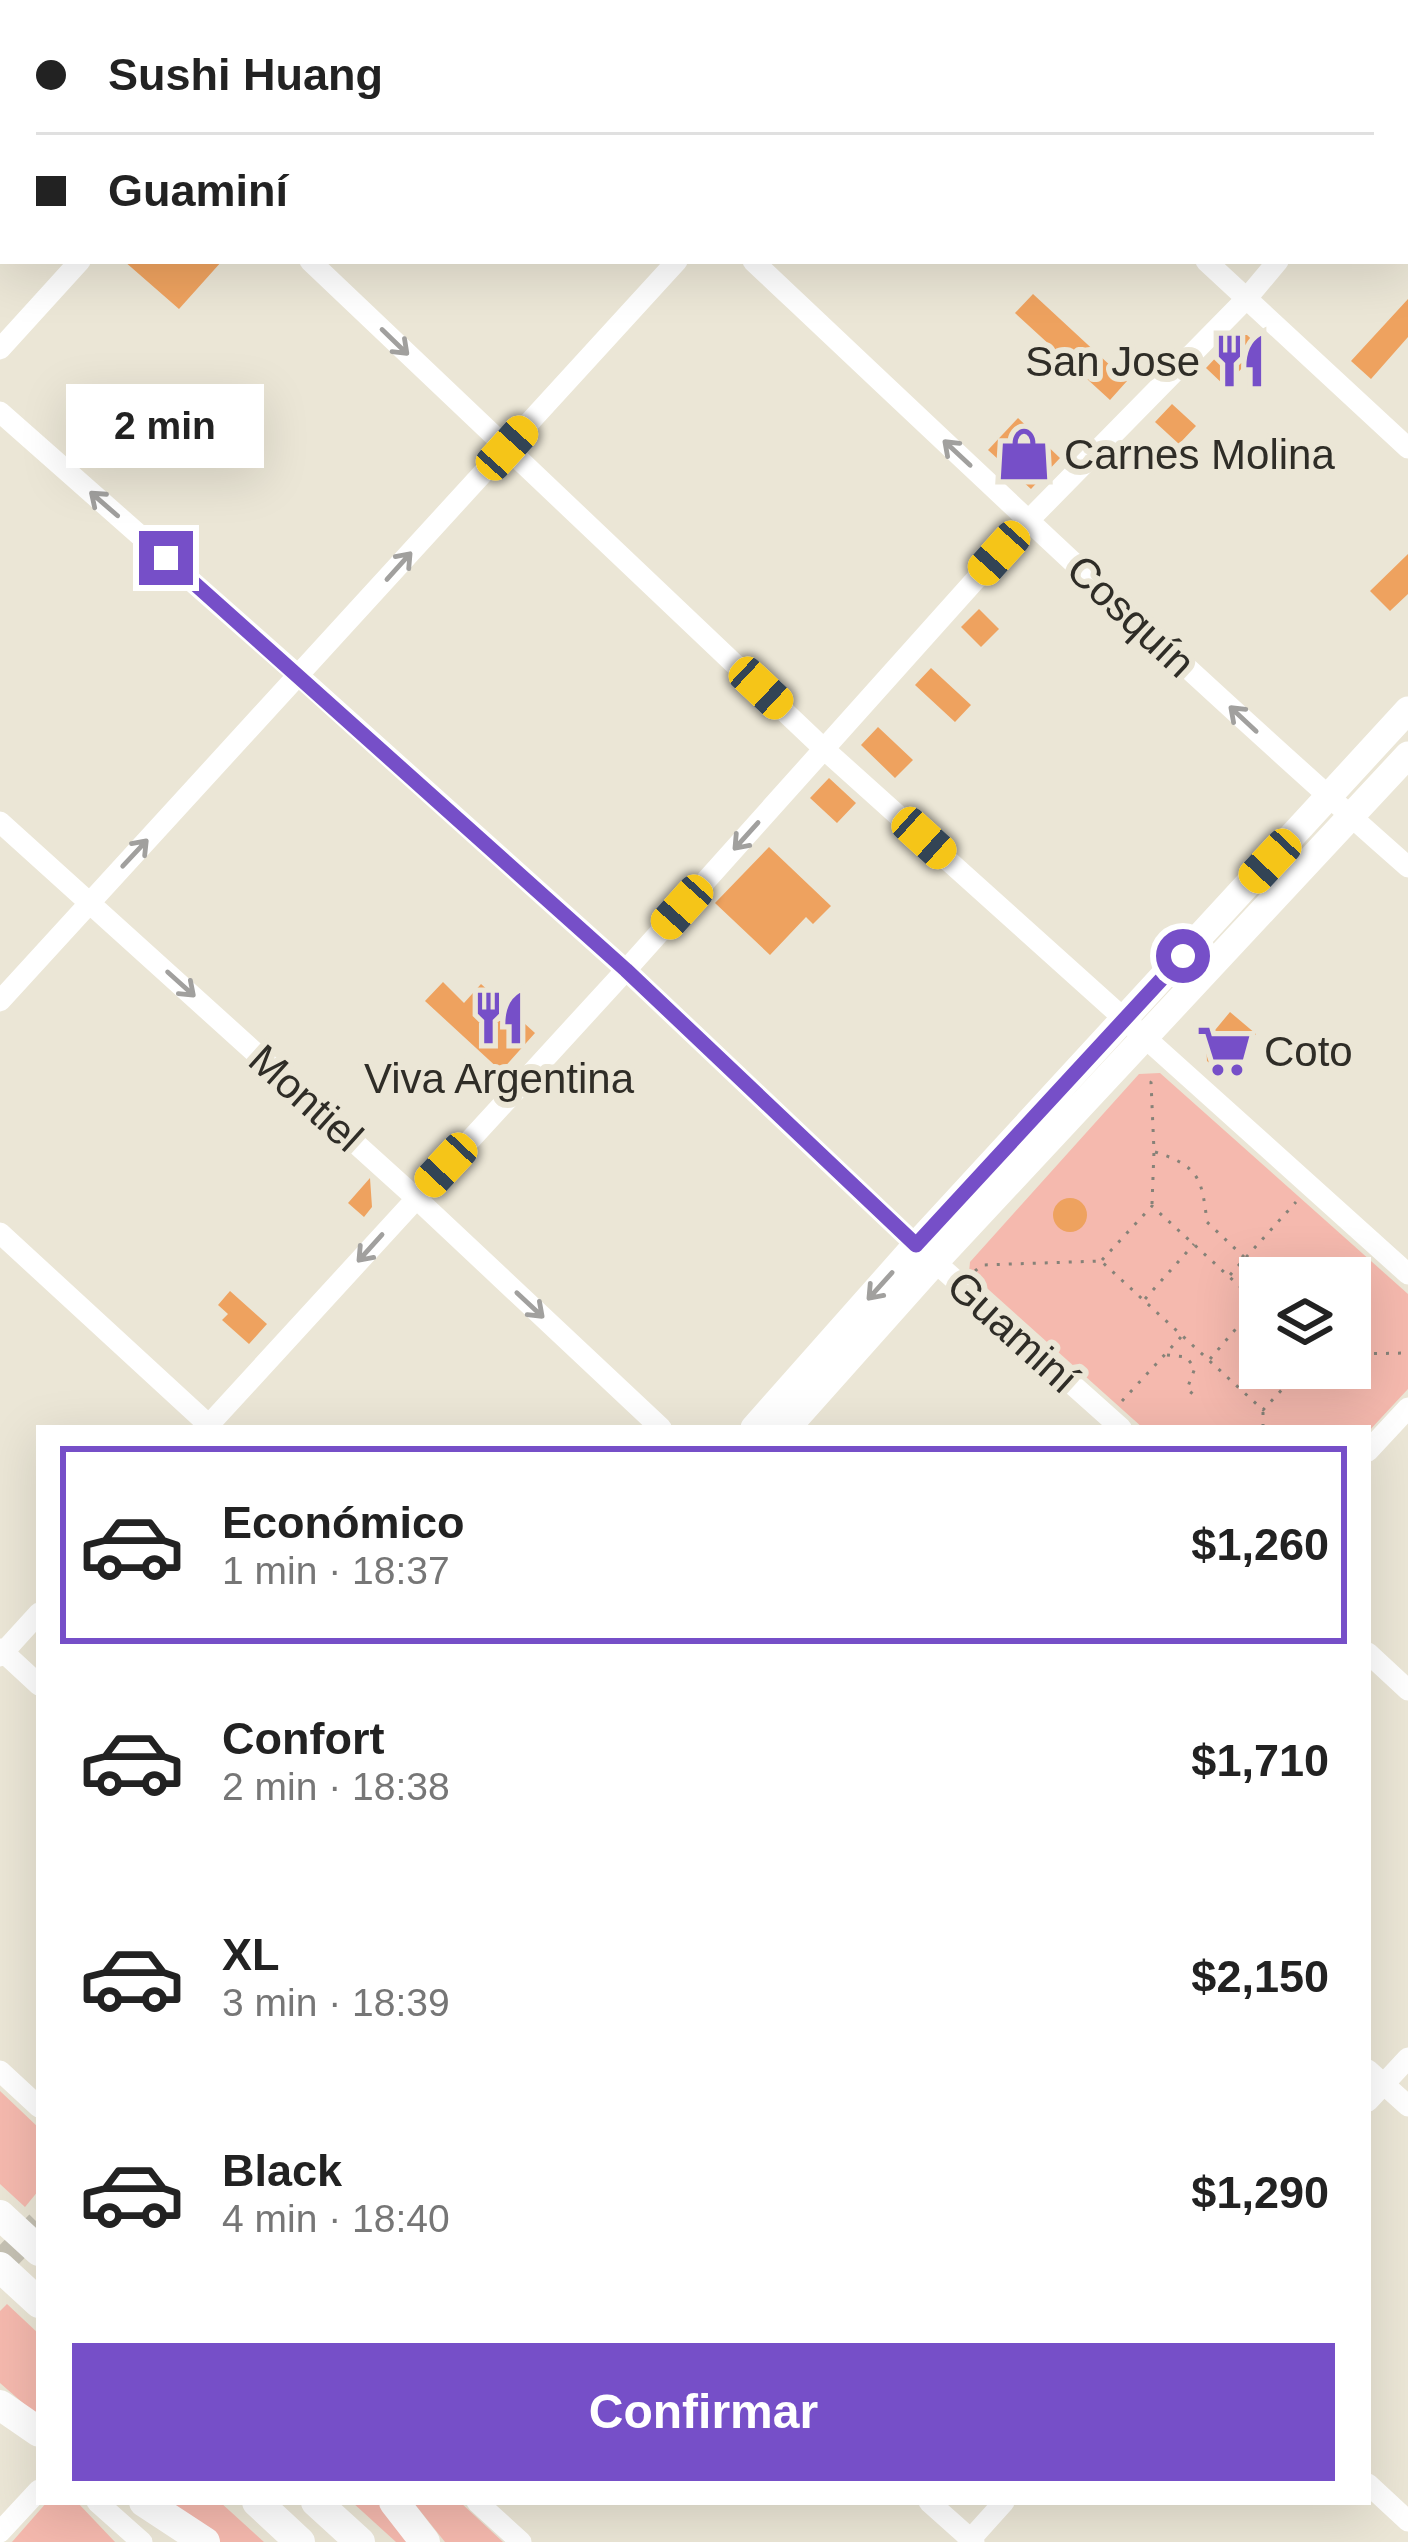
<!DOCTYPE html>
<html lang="es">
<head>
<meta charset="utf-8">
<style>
	body { margin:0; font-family:Arial,sans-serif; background:#f2f2f2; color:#222; height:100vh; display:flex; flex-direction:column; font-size:45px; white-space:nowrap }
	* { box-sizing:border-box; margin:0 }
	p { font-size:39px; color:#767676 }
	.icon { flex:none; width:66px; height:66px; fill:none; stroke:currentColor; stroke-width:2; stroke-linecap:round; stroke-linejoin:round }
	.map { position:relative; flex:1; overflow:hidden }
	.drawer { position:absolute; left:36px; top:1425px; width:1335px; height:1080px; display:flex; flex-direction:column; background:#fff; border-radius:0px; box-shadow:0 12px 48px #0002 }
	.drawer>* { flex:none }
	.banner { position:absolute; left:0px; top:0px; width:1410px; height:264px; box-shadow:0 12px 48px #0002; display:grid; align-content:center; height:264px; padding:0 36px; background:#fff }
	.buttons { position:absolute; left:1239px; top:1257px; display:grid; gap:24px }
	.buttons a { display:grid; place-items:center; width:132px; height:132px; border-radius:0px; background:#fff; box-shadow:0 12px 48px #0002; font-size:60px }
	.end { position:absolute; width:54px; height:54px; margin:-27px; border:15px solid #764fc8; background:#fff; box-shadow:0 0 0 6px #fff }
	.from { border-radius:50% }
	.bubble { position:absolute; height:84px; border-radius:0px; background:#fff; box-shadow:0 12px 48px #0002; font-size:39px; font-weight:700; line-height:84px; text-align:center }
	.car { position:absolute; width:36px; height:72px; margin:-36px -18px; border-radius:15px; box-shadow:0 0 9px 3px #0007; background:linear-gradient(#f5c518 24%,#345 0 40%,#f5c518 0 76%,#345 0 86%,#f5c518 0) }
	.banner b { display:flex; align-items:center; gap:42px; height:114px; font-size:45px }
	.banner b+b { border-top:3px solid #e0e0e0 }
	.banner i { width:30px; height:30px; background:#222 }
	ul { padding:21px 0 0; list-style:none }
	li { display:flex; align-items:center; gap:36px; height:198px; margin:0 24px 18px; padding:0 12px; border:6px solid transparent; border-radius:0px }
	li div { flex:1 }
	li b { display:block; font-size:45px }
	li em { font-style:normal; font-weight:700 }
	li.on { border-color:#764fc8 }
	li>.icon { width:108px; height:108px; stroke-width:1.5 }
	.button { display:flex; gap:24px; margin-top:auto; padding:24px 36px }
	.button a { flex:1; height:138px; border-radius:0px; background:#764fc8; color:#fff; font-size:48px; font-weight:700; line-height:138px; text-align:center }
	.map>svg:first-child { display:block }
	.green { fill:#f5b9ae; fill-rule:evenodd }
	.building { fill:#eea25f }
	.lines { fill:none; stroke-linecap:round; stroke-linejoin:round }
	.major-tunnel { stroke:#c5c1b3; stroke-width:27; stroke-dasharray:27 14; stroke-linecap:butt }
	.path { stroke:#868278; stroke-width:3; stroke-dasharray:3 9; stroke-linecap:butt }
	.minor { stroke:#fff; stroke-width:21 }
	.major { stroke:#fff; stroke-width:27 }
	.highway { stroke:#fff; stroke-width:30 }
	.oneway { stroke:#a1a09e }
	.route { stroke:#764fc8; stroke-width:15 }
	.labels { text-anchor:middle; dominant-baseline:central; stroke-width:12; stroke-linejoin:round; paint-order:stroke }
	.poi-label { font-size:42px; fill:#2f2d27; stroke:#ebe6d6; text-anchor:start }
	.street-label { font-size:42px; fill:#2f2d27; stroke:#ebe6d6 }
</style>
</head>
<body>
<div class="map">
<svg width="1408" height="2542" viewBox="0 0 1408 2542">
	<rect width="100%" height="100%" fill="#ebe6d6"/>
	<path class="green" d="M1160,1073L1408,1294V1389L1368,1432V1428H1143L969,1272L970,1262L1139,1074ZM1260,1278H1350V1368H1260Z
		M0,2091L39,2128V2190L25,2207L0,2184Z
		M7,2304L39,2334V2417L0,2383V2311Z
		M47,2502H77L115,2542H12Z
		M157,2502H220L264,2542H219Z
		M352,2502H387L419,2542H396Z
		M413,2502H460L503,2542H445Z"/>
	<path class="building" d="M124,261H222L179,309Z
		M1033,294L1127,381L1110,400L1015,313Z
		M1408,299V337L1371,379L1351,361Z
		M1237,335H1247L1261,348L1225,386L1206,368Z
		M1172,404L1196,426L1179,444L1155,422Z
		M1018,418L1060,458L1031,489L988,450Z
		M1408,554V594L1390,611L1370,591Z
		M979,609L999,629L981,647L961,627Z
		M931,668L971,705L955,722L915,685Z
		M878,727L913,760L895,778L861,745Z
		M829,778L856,803L837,823L810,798Z
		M769,847L831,906L813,924L806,917L770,955L715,903Z
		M443,982L464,1003L481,984L535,1033L501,1071L425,1001Z
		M1230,1012L1256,1034L1223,1073L1207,1061L1206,1041Z
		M370,1178L372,1207L364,1217L348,1203Z
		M1053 1215a17 17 0 1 1 34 0a17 17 0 1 1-34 0Z
		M230,1291L267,1324L249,1344L222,1320L228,1314L218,1305Z"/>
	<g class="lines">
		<path class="major-tunnel" d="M0,2264L39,2224"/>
		<path class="path" d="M1155,1152C1200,1166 1202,1180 1207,1222L1245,1258
			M1152,1204L1154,1151L1151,1082L1154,1077
			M1102,1260L1152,1206L1260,1305
			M975,1271L982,1265L1101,1261L1263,1410L1302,1368
			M1230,1275L1296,1202
			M1145,1299L1194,1244
			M1350,1354L1408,1353
			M1167,1355L1186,1357L1195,1368L1187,1389L1194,1395
			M1210,1359L1258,1303
			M1122,1401L1181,1337
			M1263,1412V1428"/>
		<path class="minor" d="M21,0L25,3
			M463,0L466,3
			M919,0L922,3
			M1369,0L1372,3
			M316,3L319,0
			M1407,35L1408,36
			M1407,108L1408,107
			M310,261L824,749L1408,1274
			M753,261C969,465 1185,670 1408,867
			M1206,261L1408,448
			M0,349L80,261
			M0,412L299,676L626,970L916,1245L1121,1428
			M0,822L416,1198L661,1428
			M0,1001L677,261
			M0,1233L212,1428
			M206,1428L626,970L1028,521L1247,298L1278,261
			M1368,1451L1408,1408
			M0,1649L39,1685
			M1368,1653L1408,1690
			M0,1656L39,1613
			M1368,2070L1408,2106
			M0,2071L39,2107
			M1368,2101L1408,2058
			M1368,2484L1408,2521
			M97,2502L142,2542
			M477,2502L521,2542
			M929,2502L974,2542
			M0,2532L39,2490
			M968,2542L1004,2502"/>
		<path class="major" d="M754,1428L916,1245L1408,710
			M787,1428L935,1262L1408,755"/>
		<path class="highway" d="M0,2215L39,2251
			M0,2267L39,2303
			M0,2405L39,2432
			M144,2502L205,2542
			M257,2502L300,2542
			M316,2502L360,2542
			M394,2502L425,2542"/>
	</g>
	<defs><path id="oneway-shaft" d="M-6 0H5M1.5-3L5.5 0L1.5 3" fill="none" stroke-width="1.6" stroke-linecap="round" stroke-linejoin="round" transform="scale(3)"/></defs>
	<g class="oneway">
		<use href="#oneway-shaft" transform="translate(395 342) rotate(44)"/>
		<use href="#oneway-shaft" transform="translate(957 453) rotate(-137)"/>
		<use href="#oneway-shaft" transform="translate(104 504) rotate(-139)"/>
		<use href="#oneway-shaft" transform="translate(399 566) rotate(-48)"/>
		<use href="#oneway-shaft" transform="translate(1243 719) rotate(-137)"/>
		<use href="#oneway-shaft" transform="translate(746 836) rotate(132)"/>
		<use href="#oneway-shaft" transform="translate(135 853) rotate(-47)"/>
		<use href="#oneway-shaft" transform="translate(181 984) rotate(42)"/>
		<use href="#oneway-shaft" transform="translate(370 1248) rotate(132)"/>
		<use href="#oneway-shaft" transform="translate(880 1286) rotate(132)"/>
		<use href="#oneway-shaft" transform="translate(530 1305) rotate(43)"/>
	</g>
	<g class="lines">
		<path class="route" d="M166,558L626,970L916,1245L1183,956"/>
	</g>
	<defs>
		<symbol id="restaurant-bare" viewBox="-9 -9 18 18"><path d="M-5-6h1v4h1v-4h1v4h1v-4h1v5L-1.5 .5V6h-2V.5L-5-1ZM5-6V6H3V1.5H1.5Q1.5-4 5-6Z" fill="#764fc8" stroke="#ebe6d6" stroke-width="2.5" paint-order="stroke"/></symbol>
		<symbol id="shop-bare" viewBox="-9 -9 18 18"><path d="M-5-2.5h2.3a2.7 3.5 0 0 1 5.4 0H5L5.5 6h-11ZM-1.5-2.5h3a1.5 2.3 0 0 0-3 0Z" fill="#764fc8" stroke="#ebe6d6" stroke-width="2.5" paint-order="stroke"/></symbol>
		<symbol id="supermarket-bare" viewBox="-9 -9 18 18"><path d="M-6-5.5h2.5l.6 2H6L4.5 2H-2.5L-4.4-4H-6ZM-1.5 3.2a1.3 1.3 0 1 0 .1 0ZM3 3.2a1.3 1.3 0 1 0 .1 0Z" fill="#764fc8" stroke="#ebe6d6" stroke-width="2.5" paint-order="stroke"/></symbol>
	</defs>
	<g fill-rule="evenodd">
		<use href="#restaurant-bare" x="1202" y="323" width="76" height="76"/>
		<use href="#shop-bare" x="986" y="416" width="76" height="76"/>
		<use href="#restaurant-bare" x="461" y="980" width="76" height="76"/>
		<use href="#supermarket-bare" x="1186" y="1013" width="76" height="76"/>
	</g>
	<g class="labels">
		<g class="poi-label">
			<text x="1200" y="361" text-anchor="end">San Jose</text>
			<text x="1064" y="454">Carnes Molina</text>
			<text x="1264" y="1051">Coto</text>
			<text x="499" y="1078" text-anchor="middle">Viva Argentina</text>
		</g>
		<g class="street-label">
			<text transform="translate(1131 616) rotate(43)">Cosquín</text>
			<text transform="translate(306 1098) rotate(42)">Montiel</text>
			<text transform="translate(1013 1332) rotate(42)">Guaminí</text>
		</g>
	</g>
</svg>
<div class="buttons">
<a><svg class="icon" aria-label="layers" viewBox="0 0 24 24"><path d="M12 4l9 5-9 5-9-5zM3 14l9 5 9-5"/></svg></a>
</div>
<i class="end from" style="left:1183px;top:956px"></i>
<i class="end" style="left:166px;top:558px"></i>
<div class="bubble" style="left:66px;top:384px;width:198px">2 min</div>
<i class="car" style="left:507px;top:448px;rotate:42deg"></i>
<i class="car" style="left:999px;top:553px;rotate:222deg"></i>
<i class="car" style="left:761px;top:688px;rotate:133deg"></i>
<i class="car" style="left:924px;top:838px;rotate:132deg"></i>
<i class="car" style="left:1270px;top:861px;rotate:223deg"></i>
<i class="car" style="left:682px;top:907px;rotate:222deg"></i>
<i class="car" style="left:446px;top:1165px;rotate:223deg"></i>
<div class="banner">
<b><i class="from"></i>Sushi Huang</b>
<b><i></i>Guaminí</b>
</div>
<section class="drawer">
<ul>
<li class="on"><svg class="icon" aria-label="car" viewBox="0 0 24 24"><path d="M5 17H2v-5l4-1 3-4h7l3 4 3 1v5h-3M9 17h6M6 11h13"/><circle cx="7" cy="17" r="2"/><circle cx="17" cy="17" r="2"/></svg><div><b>Económico</b><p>1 min · 18:37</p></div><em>$1,260</em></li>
<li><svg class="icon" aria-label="car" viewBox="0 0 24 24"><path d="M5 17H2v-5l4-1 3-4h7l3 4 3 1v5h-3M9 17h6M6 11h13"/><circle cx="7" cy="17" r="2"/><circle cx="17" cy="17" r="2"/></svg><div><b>Confort</b><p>2 min · 18:38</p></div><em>$1,710</em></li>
<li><svg class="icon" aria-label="car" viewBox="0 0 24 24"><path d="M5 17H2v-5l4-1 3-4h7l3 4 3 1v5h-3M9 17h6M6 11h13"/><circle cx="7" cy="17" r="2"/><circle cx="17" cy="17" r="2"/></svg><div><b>XL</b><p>3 min · 18:39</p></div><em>$2,150</em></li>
<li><svg class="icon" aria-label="car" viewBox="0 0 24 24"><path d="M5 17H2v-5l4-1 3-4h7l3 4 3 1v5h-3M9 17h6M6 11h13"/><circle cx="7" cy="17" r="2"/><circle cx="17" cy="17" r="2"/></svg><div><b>Black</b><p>4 min · 18:40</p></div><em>$1,290</em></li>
</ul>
<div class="button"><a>Confirmar</a></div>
</section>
</div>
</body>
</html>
